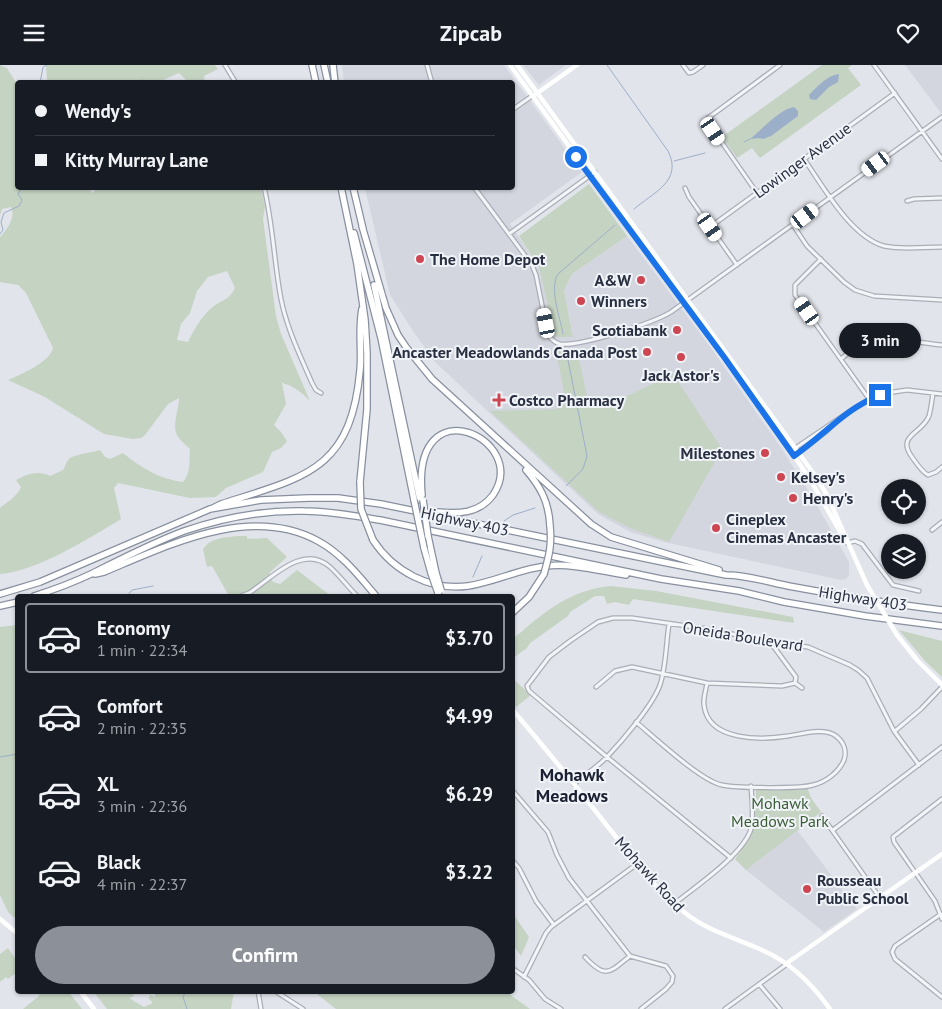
<!DOCTYPE html>
<html lang="en">
<head>
<meta charset="utf-8">
<style>
	body { margin:0; font-family:"PT Sans",sans-serif; background:#20242c; color:#f1f3f6; height:100vh; display:flex; flex-direction:column; font-size:19px; white-space:nowrap }
	* { box-sizing:border-box; margin:0 }
	p { font-size:16px; color:#9ea1a6 }
	.icon { flex:none; width:28px; height:28px; fill:none; stroke:currentColor; stroke-width:2; stroke-linecap:round; stroke-linejoin:round }
	.map { position:relative; flex:1; overflow:hidden }
	.panel { position:absolute; left:15px; top:529px; width:500px; height:400px; display:flex; flex-direction:column; background:#171b24; border-radius:5px; box-shadow:0 1px 4px #0004 }
	.panel>* { flex:none }
	.hud { position:absolute; left:15px; top:15px; width:500px; height:110px; border-radius:5px; box-shadow:0 1px 4px #0004; display:grid; align-content:center; height:110px; padding:0 20px; background:#171b24 }
	.tools { position:absolute; left:881px; top:414px; display:grid; gap:10px }
	.tools a { display:grid; place-items:center; width:45px; height:45px; border-radius:50%; background:#171b24; box-shadow:0 1px 4px #0004; font-size:25px }
	.end { position:absolute; width:22px; height:22px; margin:-11px; border:6px solid #1a73e8; background:#fff; box-shadow:0 0 0 2px #fff }
	.from { border-radius:50% }
	.bubble { position:absolute; height:35px; border-radius:18px; background:#171b24; box-shadow:0 1px 4px #0004; font-size:16px; font-weight:600; line-height:35px; text-align:center }
	.car { position:absolute; width:15px; height:30px; margin:-15px -8px; border-radius:6px; box-shadow:0 0 4px 1px #0007; background:linear-gradient(#fff 24%,#345 0 40%,#fff 0 76%,#345 0 86%,#fff 0) }
	.hud b { display:flex; align-items:center; gap:18px; height:48px; font-size:19px }
	.hud b+b { border-top:1px solid #363941 }
	.hud i { width:12px; height:12px; background:#f1f3f6 }
	ul { padding:9px 0 0; list-style:none }
	li { display:flex; align-items:center; gap:15px; height:70px; margin:0 10px 8px; padding:0 10px; border:2px solid transparent; border-radius:5px }
	li div { flex:1 }
	li b { display:block; font-size:19px }
	li em { font-style:normal; font-weight:600 }
	li.on { border-color:#8c9099 }
	li>.icon { width:45px; height:45px; stroke-width:1.5 }
	.button { display:flex; gap:10px; margin-top:auto; padding:10px 20px }
	.button a { flex:1; height:58px; border-radius:30px; background:#8c9099; color:#fff; font-size:20px; font-weight:600; line-height:58px; text-align:center }
	header { display:flex; justify-content:space-between; align-items:center; height:65px; padding:0 20px; background:#171b24; font-size:22px; font-weight:600 }
	.map>svg:first-child { display:block }
	.built { fill:#d3d6de }
	.green { fill:#c5d3c2; fill-rule:evenodd }
	.water { fill:#9cafc9 }
	.lines { fill:none; stroke-linecap:round; stroke-linejoin:round }
	.stream { stroke:#9cafc9; stroke-width:1 }
	.street-casing { stroke:#aaaeb7; stroke-width:5.5 }
	.highway-casing { stroke:#8890a0; stroke-width:8 }
	.street { stroke:#f4f5f8; stroke-width:3 }
	.secondary { stroke:#fff; stroke-width:4.5 }
	.highway { stroke:#fff; stroke-width:5.5 }
	.highway-bridge-casing { stroke:#8890a0; stroke-width:8; stroke-linecap:butt }
	.secondary-bridge { stroke:#fff; stroke-width:4.5 }
	.highway-bridge { stroke:#fff; stroke-width:5.5 }
	.route { stroke:#1a73e8; stroke-width:6 }
	.poi-dot { fill:#ce4652; stroke:#f0f3f7; stroke-width:2 }
	.labels { text-anchor:middle; dominant-baseline:central; stroke-width:4; stroke-linejoin:round; paint-order:stroke }
	.street-label { font-size:16px; fill:#293041; stroke:#f0f3f7 }
	.poi-label { font-size:16px; font-weight:bold; fill:#293041; stroke:#f0f3f7; text-anchor:start }
	.park-label { font-size:16px; fill:#3b5d36; stroke:#f0f3f7 }
	.neighbourhood-label { font-size:18px; font-weight:bold; fill:#1b2132; stroke:#f0f3f7 }
</style>
</head>
<body>
<header><svg class="icon" aria-label="menu" viewBox="0 0 24 24"><path d="M4 6h16M4 12h16M4 18h16"/></svg>Zipcab<svg class="icon" aria-label="heart" viewBox="0 0 24 24"><path d="M12 20l-8-8c-3-5 5-10 8-4 3-6 11-1 8 4z"/></svg></header>
<div class="map">
<svg width="942" height="944" viewBox="0 0 942 944">
	<rect width="100%" height="100%" fill="#e1e4ea"/>
	<path class="built" d="M342,0H504L582,107L510,159L539,202L555,271H573L564,224L572,209L627,171L708,279L782,384L814,435L849,497V510L846,514L841,515L664,477L630,467L598,449L435,297L415,269L390,230L365,123L512,122V18L344,17Z
		M523,0H566L539,20Z
		M905,0H942V48H941Z
		M797,765L857,844L824,867L746,805Z"/>
	<path class="green" d="M0,0L7,3L17,19L18,122L88,123L93,128L98,122L261,123L265,142L263,154L276,251L281,269L310,336C301,327 294,321 282,318L286,339L274,360L281,367L287,376L281,383L272,387L263,407L226,423L216,432L190,433L118,418L114,423L121,454C90,473 35,507 0,509V443C8,436 17,432 21,422L16,415C27,409 38,405 50,411L63,405C65,402 66,397 69,394C72,390 94,387 100,385L105,392L110,394L123,388C140,402 161,415 183,417C191,408 189,396 190,384C186,380 182,377 178,372C171,362 179,345 179,333L168,339L145,370L141,373L133,374L104,369L45,332L8,315C20,310 50,297 53,283L26,228L18,220L0,217V172C7,165 16,152 11,142L2,144L0,150ZM227,206L235,223C228,236 225,233 214,241C202,250 195,263 188,277L177,275L181,259L190,248L197,226L208,212Z
		M46,0H215L218,4L204,11L205,17H188L179,8L159,17H44L47,15Z
		M822,0H852L848,3L861,20L760,93L752,83L737,93L722,72Z
		M589,119L627,171L572,209L564,225L573,272H555L539,202L519,171Z
		M556,285H577L588,336L600,344L673,309L722,384L669,477L632,464L599,447L490,346L557,344V338H566Z
		M237,471H247V474L267,473L287,492L269,508L273,517L280,519L297,505L331,531H229L212,501L207,502L203,484C212,472 223,473 237,471Z
		M611,521L656,526L793,552L794,558L633,534L629,540L615,537L607,539L604,531H595L570,547L568,551L530,578L527,583L513,593V574C543,548 569,525 611,521Z
		M17,560H18L17,855L8,847L0,830V562Z
		M899,565L942,576V612L926,597Z
		M513,614L531,630L516,642L513,637Z
		M756,723L808,724L811,733L821,747L746,805L735,794C755,767 756,756 756,723Z
		M512,847L529,872L521,891L513,880Z
		M8,883L17,896V907L8,914L6,912L0,917V889Z
		M41,926H68L82,944H23L39,931Z
		M93,926L131,927L134,931L129,933L144,942L153,938L148,933L151,930L155,932V926H234L231,944H107Z
		M313,926H505L530,944H336Z"/>
	<path class="water" d="M839,9L838,17L829,22L816,35L810,34L809,30C818,21 826,11 839,9Z
		M794,42L798,46V51L771,71L763,74L759,73L750,74C761,65 780,44 794,42Z"/>
	<g class="lines">
		<path class="stream" d="M607,0L668,86C683,116 654,127 634,144
			M40,18L43,2L47,0
			M138,18L143,15L149,18
			M744,77L750,74
			M674,96L705,88
			M0,169L3,165L1,157L4,148L19,141L22,135L18,129L22,122
			M563,269C560,252 549,223 558,209L615,160
			M566,421L583,404L587,391L567,290
			M504,456L513,450L535,443
			M473,512L482,491
			M127,531L132,525L153,521
			M464,531L465,530
			M0,692L18,689
			M186,926L183,932L187,944"/>
		<defs>
			<path id="street" d="M225,0L236,18
				M427,0L432,18
				M683,0L689,8L693,7L703,0
				M874,0L942,94
				M512,45L532,31
				M804,94C823,121 850,171 884,181C902,185 924,182 942,182
				M264,122C273,159 274,197 281,234C287,264 300,290 312,318L316,325L321,328
				M474,122L532,200L536,210L548,270C552,275 555,278 560,279C579,282 653,258 671,247L942,52
				M685,123L689,132L737,200
				M757,128L707,56L708,53L780,0
				M907,136L914,134L942,133
				M793,160L807,181L844,217L855,225L874,231L942,235
				M710,162L895,28
				M509,169L595,107
				M821,194L795,220V230L869,334
				M841,294C872,265 904,276 942,280
				M933,328C932,335 931,344 929,351C922,369 896,370 912,392C917,399 921,406 928,410L936,407L942,402
				M791,386L853,344L880,329L907,325L942,329
				M798,388L827,366L834,359
				M932,465L942,457
				M847,478L855,476L862,479L893,520L919,526
				M241,531L249,528C272,513 303,478 330,502C340,511 348,522 357,531
				M795,618L802,623
				M596,622L615,606L632,602L707,618L782,621L795,618L796,612L771,578
				M636,657C654,672 701,716 722,720C735,723 800,724 813,720C826,717 839,707 844,695C847,686 844,677 836,671C824,662 802,669 788,671C762,675 708,677 704,640C703,633 706,625 707,618
				M895,666L921,644L942,622
				M574,719C585,710 597,702 607,692C622,676 653,640 660,620C666,602 666,579 669,559
				M512,725L548,767L557,790L569,813L630,891L666,901L673,911L672,917L666,924L641,944
				M942,734L893,772L894,777L935,836L942,854
				M822,751L880,833
				M833,765L942,682
				M731,793L607,692L529,626L527,621L549,592L570,576L598,557L613,553H632L708,564L771,577L808,582L850,600L858,605L867,613L894,666L919,700
				M512,795L519,803L536,836L554,860
				M674,839C695,822 743,790 751,764C754,751 752,735 751,721
				M941,849L895,881L892,887L895,894L942,932
				M585,892C606,915 610,907 630,891
				M512,903L529,915L545,934L561,944
				M524,912L546,868L551,862L637,799
				M759,919L780,944
				M258,926L261,944
				M275,926L303,944
				M725,944L787,899"/>
			<path id="highway" d="M312,0L316,18
				M324,0L328,18
				M333,0L335,18
				M341,122L357,199L365,255L367,288V344L360,417
				M353,122L363,164
				M362,161L386,243L398,270L406,282L432,314L591,459L611,472L719,505
				M354,168L381,273L414,435
				M374,220L420,435
				M526,405C541,422 549,438 550,461
				M422,430C411,319 531,374 493,430C479,449 458,449 437,447
				M213,443L221,439C305,412 351,406 360,305C362,285 358,264 362,244
				M428,471L436,508
				M373,475C393,506 430,526 468,521C495,517 519,504 546,501C572,498 600,506 626,510
				M424,483L431,508
				M95,509L104,507C169,480 250,439 318,476C342,489 359,511 376,531
				M0,529L40,517L210,444L261,435L309,433H338L381,439L726,510C748,510 771,518 794,522C843,531 892,539 942,545
				M34,531C53,525 72,518 91,509C121,494 152,478 184,466C222,453 264,445 304,446C330,446 355,451 380,455L661,514L739,526L784,537L865,551L942,561
				M0,541L18,537
				M512,548L529,532L544,509"/>
		</defs>
		<use href="#street" class="street-casing"/>
		<use href="#highway" class="highway-casing"/>
		<use href="#street" class="street"/>
		<path class="secondary" d="M510,0L791,386L811,416L846,477
			M517,0L814,409L827,430L867,520
			M536,29L577,0
			M897,570L917,595L942,620
			M512,644C545,683 577,722 608,762C632,791 654,824 684,847C707,866 736,873 762,885C790,897 813,920 830,944
			M0,854L18,869
			M787,898L942,789
			M80,926L94,944"/>
		<use href="#highway" class="highway"/>
		<defs>
			<path id="highway-bridge" d="M360,417L361,444L373,475
				M414,435L424,483
				M423,435L428,471
				M431,508L439,531
				M436,508L441,525
				M544,509C549,491 552,480 550,461"/>
		</defs>
		<use href="#highway-bridge" class="highway-bridge-casing"/>
		<path class="secondary-bridge" d="M867,520L897,570"/>
		<use href="#highway-bridge" class="highway-bridge"/>
	</g>
	<g class="lines">
		<path class="route" d="M576,92L724,292L794,391C823,371 846,343 880,330"/>
	</g>
	<g class="poi-dot">
		<circle cx="420" cy="194" r="5"/>
		<circle cx="641" cy="215" r="5"/>
		<circle cx="581" cy="236" r="5"/>
		<circle cx="677" cy="265" r="5"/>
		<circle cx="647" cy="287" r="5"/>
		<circle cx="681" cy="292" r="5"/>
		<path d="M496.5 327.5h5v5h5v5h-5v5h-5v-5h-5v-5h5z"/>
		<circle cx="765" cy="388" r="5"/>
		<circle cx="781" cy="412" r="5"/>
		<circle cx="793" cy="433" r="5"/>
		<circle cx="716" cy="463" r="5"/>
		<circle cx="807" cy="824" r="5"/>
	</g>
	<g class="labels">
		<g class="street-label">
			<text transform="translate(802 95) rotate(-36)">Lowinger Avenue</text>
			<text transform="translate(465 456) rotate(12)">Highway 403</text>
			<text transform="translate(863 533) rotate(9)">Highway 403</text>
			<text transform="translate(743 571) rotate(9)">Oneida Boulevard</text>
			<text transform="translate(650 809) rotate(48)">Mohawk Road</text>
		</g>
		<g class="poi-label">
			<text x="430" y="194">The Home Depot</text>
			<text x="631" y="215" text-anchor="end">A&amp;W</text>
			<text x="591" y="236">Winners</text>
			<text x="667" y="265" text-anchor="end">Scotiabank</text>
			<text x="637" y="287" text-anchor="end">Ancaster Meadowlands Canada Post</text>
			<text x="681" y="310" text-anchor="middle">Jack Astor's</text>
			<text x="509" y="335">Costco Pharmacy</text>
			<text x="755" y="388" text-anchor="end">Milestones</text>
			<text x="791" y="412">Kelsey's</text>
			<text x="803" y="433">Henry's</text>
			<text x="726" y="454">Cineplex<tspan x="726" dy="18">Cinemas Ancaster</tspan></text>
			<text x="817" y="815">Rousseau<tspan x="817" dy="18">Public School</tspan></text>
		</g>
		<g class="park-label">
			<text x="780" y="738">Mohawk<tspan x="780" dy="18">Meadows Park</tspan></text>
		</g>
		<g class="neighbourhood-label">
			<text x="572" y="709">Mohawk<tspan x="572" dy="21">Meadows</tspan></text>
		</g>
	</g>
</svg>
<div class="tools">
<a><svg class="icon" aria-label="locate" viewBox="0 0 24 24"><circle cx="12" cy="12" r="6"/><path d="M12 2v4M12 18v4M2 12h4M18 12h4"/></svg></a>
<a><svg class="icon" aria-label="layers" viewBox="0 0 24 24"><path d="M12 4l9 5-9 5-9-5zM3 14l9 5 9-5"/></svg></a>
</div>
<i class="end from" style="left:576px;top:92px"></i>
<i class="end" style="left:880px;top:330px"></i>
<div class="bubble" style="left:839px;top:258px;width:82px">3 min</div>
<i class="car" style="left:713px;top:66px;rotate:146deg"></i>
<i class="car" style="left:876px;top:99px;rotate:234deg"></i>
<i class="car" style="left:805px;top:151px;rotate:53deg"></i>
<i class="car" style="left:710px;top:162px;rotate:145deg"></i>
<i class="car" style="left:807px;top:246px;rotate:325deg"></i>
<i class="car" style="left:546px;top:258px;rotate:349deg"></i>
<div class="hud">
<b><i class="from"></i>Wendy's</b>
<b><i></i>Kitty Murray Lane</b>
</div>
<section class="panel">
<ul>
<li class="on"><svg class="icon" aria-label="car" viewBox="0 0 24 24"><path d="M5 17H2v-5l4-1 3-4h7l3 4 3 1v5h-3M9 17h6M6 11h13"/><circle cx="7" cy="17" r="2"/><circle cx="17" cy="17" r="2"/></svg><div><b>Economy</b><p>1 min · 22:34</p></div><em>$3.70</em></li>
<li><svg class="icon" aria-label="car" viewBox="0 0 24 24"><path d="M5 17H2v-5l4-1 3-4h7l3 4 3 1v5h-3M9 17h6M6 11h13"/><circle cx="7" cy="17" r="2"/><circle cx="17" cy="17" r="2"/></svg><div><b>Comfort</b><p>2 min · 22:35</p></div><em>$4.99</em></li>
<li><svg class="icon" aria-label="car" viewBox="0 0 24 24"><path d="M5 17H2v-5l4-1 3-4h7l3 4 3 1v5h-3M9 17h6M6 11h13"/><circle cx="7" cy="17" r="2"/><circle cx="17" cy="17" r="2"/></svg><div><b>XL</b><p>3 min · 22:36</p></div><em>$6.29</em></li>
<li><svg class="icon" aria-label="car" viewBox="0 0 24 24"><path d="M5 17H2v-5l4-1 3-4h7l3 4 3 1v5h-3M9 17h6M6 11h13"/><circle cx="7" cy="17" r="2"/><circle cx="17" cy="17" r="2"/></svg><div><b>Black</b><p>4 min · 22:37</p></div><em>$3.22</em></li>
</ul>
<div class="button"><a>Confirm</a></div>
</section>
</div>
</body>
</html>
